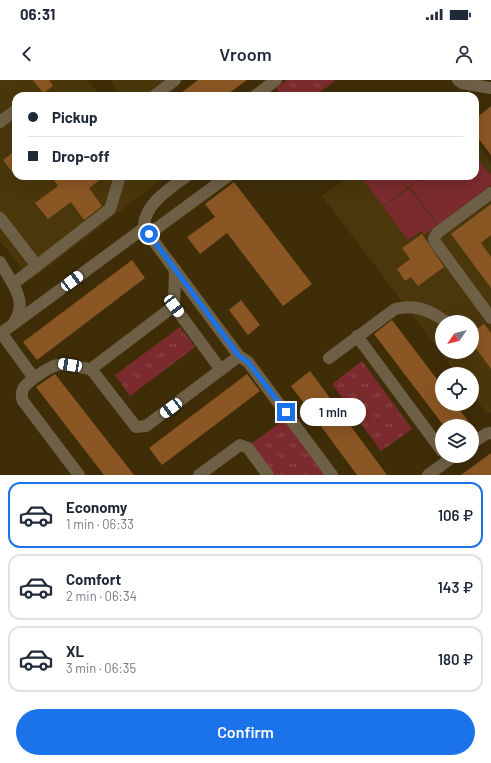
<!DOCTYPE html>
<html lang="en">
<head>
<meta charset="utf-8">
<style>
	body { margin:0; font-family:Barlow,sans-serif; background:#f6f6f7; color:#1f2937; height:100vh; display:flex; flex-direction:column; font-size:15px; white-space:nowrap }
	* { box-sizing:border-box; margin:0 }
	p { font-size:13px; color:#747a83 }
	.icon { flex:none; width:22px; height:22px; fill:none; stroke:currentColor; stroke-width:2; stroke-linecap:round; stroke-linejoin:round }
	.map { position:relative; height:395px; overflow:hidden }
	.drawer { display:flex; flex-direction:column; background:#fff; flex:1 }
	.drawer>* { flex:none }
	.banner { position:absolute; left:12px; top:12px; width:467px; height:88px; border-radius:12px; box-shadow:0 4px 16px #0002; display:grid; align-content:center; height:88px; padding:0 16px; background:#fff }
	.needle { width:26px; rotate:235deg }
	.buttons { position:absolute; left:435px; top:235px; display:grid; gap:8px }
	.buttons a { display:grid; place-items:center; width:44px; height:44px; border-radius:50%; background:#fff; box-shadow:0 4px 16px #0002; font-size:20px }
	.end { position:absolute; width:18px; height:18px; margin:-9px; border:5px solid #1a73e8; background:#fff; box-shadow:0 0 0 2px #fff }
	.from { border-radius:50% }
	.bubble { position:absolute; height:28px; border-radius:14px; background:#fff; box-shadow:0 4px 16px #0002; font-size:13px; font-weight:600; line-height:28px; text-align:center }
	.car { position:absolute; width:12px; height:24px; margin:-12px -6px; border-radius:5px; box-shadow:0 0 3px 1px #0007; background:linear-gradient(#fff 24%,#345 0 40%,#fff 0 76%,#345 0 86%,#fff 0) }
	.banner b { display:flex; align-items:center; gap:14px; height:38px; font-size:15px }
	.banner b+b { border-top:1px solid #e0e1e3 }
	.banner i { width:10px; height:10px; background:#1f2937 }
	ul { padding:7px 0 0; list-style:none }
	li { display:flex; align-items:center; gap:12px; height:66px; margin:0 8px 6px; padding:0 8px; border:2px solid #e0e1e3; border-radius:12px }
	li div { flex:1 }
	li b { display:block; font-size:15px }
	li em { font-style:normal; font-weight:600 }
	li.on { border-color:#1a73e8 }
	li>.icon { width:36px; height:36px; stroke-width:1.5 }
	.button { display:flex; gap:8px; margin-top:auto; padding:8px 16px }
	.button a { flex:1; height:46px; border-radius:24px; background:#1a73e8; color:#fff; font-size:16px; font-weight:600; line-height:46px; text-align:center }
	.status { display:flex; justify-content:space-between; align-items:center; height:28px; padding:0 20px; background:#fff; direction:ltr }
	.status svg { height:11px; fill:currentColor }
	header { display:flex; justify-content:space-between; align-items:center; height:52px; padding:0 16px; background:#fff; font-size:18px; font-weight:600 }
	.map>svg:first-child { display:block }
	.built { fill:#4b370c; fill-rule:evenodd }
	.park { fill:url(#park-tufts) }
	.garden { fill:#7b2b2d }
	.building { fill:#8a5623 }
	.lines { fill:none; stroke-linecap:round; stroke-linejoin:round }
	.minor { stroke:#6e6046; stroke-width:12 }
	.route { stroke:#1a73e8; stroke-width:5 }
</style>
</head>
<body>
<div class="status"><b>06:31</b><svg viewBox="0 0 49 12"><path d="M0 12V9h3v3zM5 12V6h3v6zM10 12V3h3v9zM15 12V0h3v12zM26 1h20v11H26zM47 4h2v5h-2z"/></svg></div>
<header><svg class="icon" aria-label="back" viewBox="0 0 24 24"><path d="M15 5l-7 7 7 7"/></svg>Vroom<svg class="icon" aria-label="person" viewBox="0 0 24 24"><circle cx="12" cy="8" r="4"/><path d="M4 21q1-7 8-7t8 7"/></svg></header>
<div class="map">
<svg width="491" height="395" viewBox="0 0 491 395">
	<defs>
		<pattern id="park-tufts" width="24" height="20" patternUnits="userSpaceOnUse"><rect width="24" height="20" fill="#7b2b2d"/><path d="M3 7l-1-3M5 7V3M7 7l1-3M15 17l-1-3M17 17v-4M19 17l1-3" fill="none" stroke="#8f4a4a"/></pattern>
	</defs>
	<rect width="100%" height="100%" fill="#3f2d08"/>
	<path class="built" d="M0,0H88L100,16H16V96H160L162,99L31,200L0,161Z
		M110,0H164L143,16H121Z
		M475,62L491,83V332L487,334L472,314V294H457L322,116L349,96H475ZM442,242H472V272H442Z"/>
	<path class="park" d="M287,0H336L315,16H275L280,13L276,8Z
		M180,247L195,267L130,316L115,295Z
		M362,281L412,349L381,371L332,304Z
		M284,340L325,395H273L251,364Z"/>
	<path class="garden" d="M475,75L491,96V105L438,145L410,107L424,96H475Z
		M360,96H423L383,126Z
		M409,108L437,145L424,155L421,151L408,160L383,127Z"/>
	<path class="building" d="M33,0H49L53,6L43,13Z
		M198,0H247L225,16H177Z
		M491,26V75L475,54V39Z
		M16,70V97L3,80Z
		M51,96H105L89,108L102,126L84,140L71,122L48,139L35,123L58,106Z
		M234,102L312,204L283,226L227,153L200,174L187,157L215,137L205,124Z
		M491,124V155L481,163L491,177V208L451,154Z
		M422,154L444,187L418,206L411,197L405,201L397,189L410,179L402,168Z
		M132,180L145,198L37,280L23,262Z
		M241,220L260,245L248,255L229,230Z
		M392,240L442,306V324H455L468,341L462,346H444L374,254Z
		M484,244L491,253V289L472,263V252Z
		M310,291L387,395H357L291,306Z
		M55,294L134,395H104L36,307Z
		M247,294L260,311L162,385L149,368Z
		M491,373V395H461Z"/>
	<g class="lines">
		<path class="minor" d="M458,0L462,3L491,8
			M154,16L175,0
			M255,16L276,0
			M0,42L16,30
			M491,113L437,153L434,159L435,162L491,238
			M0,138L37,186
			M144,148L239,276L248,282L332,395
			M149,154L228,96
			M0,182C11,202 30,222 13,244
			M13,204L110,129L120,96
			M174,226L221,290
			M0,254L144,148C143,125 170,108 187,96
			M2,254L34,298C60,279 60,284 91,289L136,347L146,346L239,276
			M357,256L442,371
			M329,278L395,229C415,224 430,230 446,242
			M91,289L174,226L175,189
			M34,298C25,305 19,310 23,321L79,395
			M472,363L486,354L491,353
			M199,395L240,365L248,368L268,395
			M428,395L454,376"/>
	</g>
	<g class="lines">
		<path class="route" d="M149,154L239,276L248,282L286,332"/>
	</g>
</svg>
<div class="buttons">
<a><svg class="needle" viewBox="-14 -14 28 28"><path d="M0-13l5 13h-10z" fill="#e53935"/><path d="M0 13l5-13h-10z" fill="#747a83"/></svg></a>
<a><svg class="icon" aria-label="locate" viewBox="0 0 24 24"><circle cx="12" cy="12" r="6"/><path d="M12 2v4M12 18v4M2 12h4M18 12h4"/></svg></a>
<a><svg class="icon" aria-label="layers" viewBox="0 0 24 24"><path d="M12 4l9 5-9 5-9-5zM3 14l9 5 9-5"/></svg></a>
</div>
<i class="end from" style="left:149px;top:154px"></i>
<i class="end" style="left:286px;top:332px"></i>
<div class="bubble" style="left:300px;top:318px;width:66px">1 min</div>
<i class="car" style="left:72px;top:201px;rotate:53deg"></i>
<i class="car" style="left:174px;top:226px;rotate:143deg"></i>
<i class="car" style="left:70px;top:285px;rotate:279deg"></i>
<i class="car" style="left:171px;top:328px;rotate:233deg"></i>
<div class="banner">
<b><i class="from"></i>Pickup</b>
<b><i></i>Drop-off</b>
</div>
</div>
<section class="drawer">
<ul>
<li class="on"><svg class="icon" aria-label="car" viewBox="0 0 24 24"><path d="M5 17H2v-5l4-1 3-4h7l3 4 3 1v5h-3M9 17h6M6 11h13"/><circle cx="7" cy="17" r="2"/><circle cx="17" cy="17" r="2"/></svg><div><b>Economy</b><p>1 min · 06:33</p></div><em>106 ₽</em></li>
<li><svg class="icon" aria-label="car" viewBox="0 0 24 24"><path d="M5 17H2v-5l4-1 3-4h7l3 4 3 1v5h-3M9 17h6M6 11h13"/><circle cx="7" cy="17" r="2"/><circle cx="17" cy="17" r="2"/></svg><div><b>Comfort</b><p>2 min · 06:34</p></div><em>143 ₽</em></li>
<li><svg class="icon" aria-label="car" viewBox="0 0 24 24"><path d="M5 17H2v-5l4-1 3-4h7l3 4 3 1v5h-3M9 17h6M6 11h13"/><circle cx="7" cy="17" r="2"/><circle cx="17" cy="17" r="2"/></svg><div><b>XL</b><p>3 min · 06:35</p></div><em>180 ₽</em></li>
</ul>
<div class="button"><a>Confirm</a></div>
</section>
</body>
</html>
